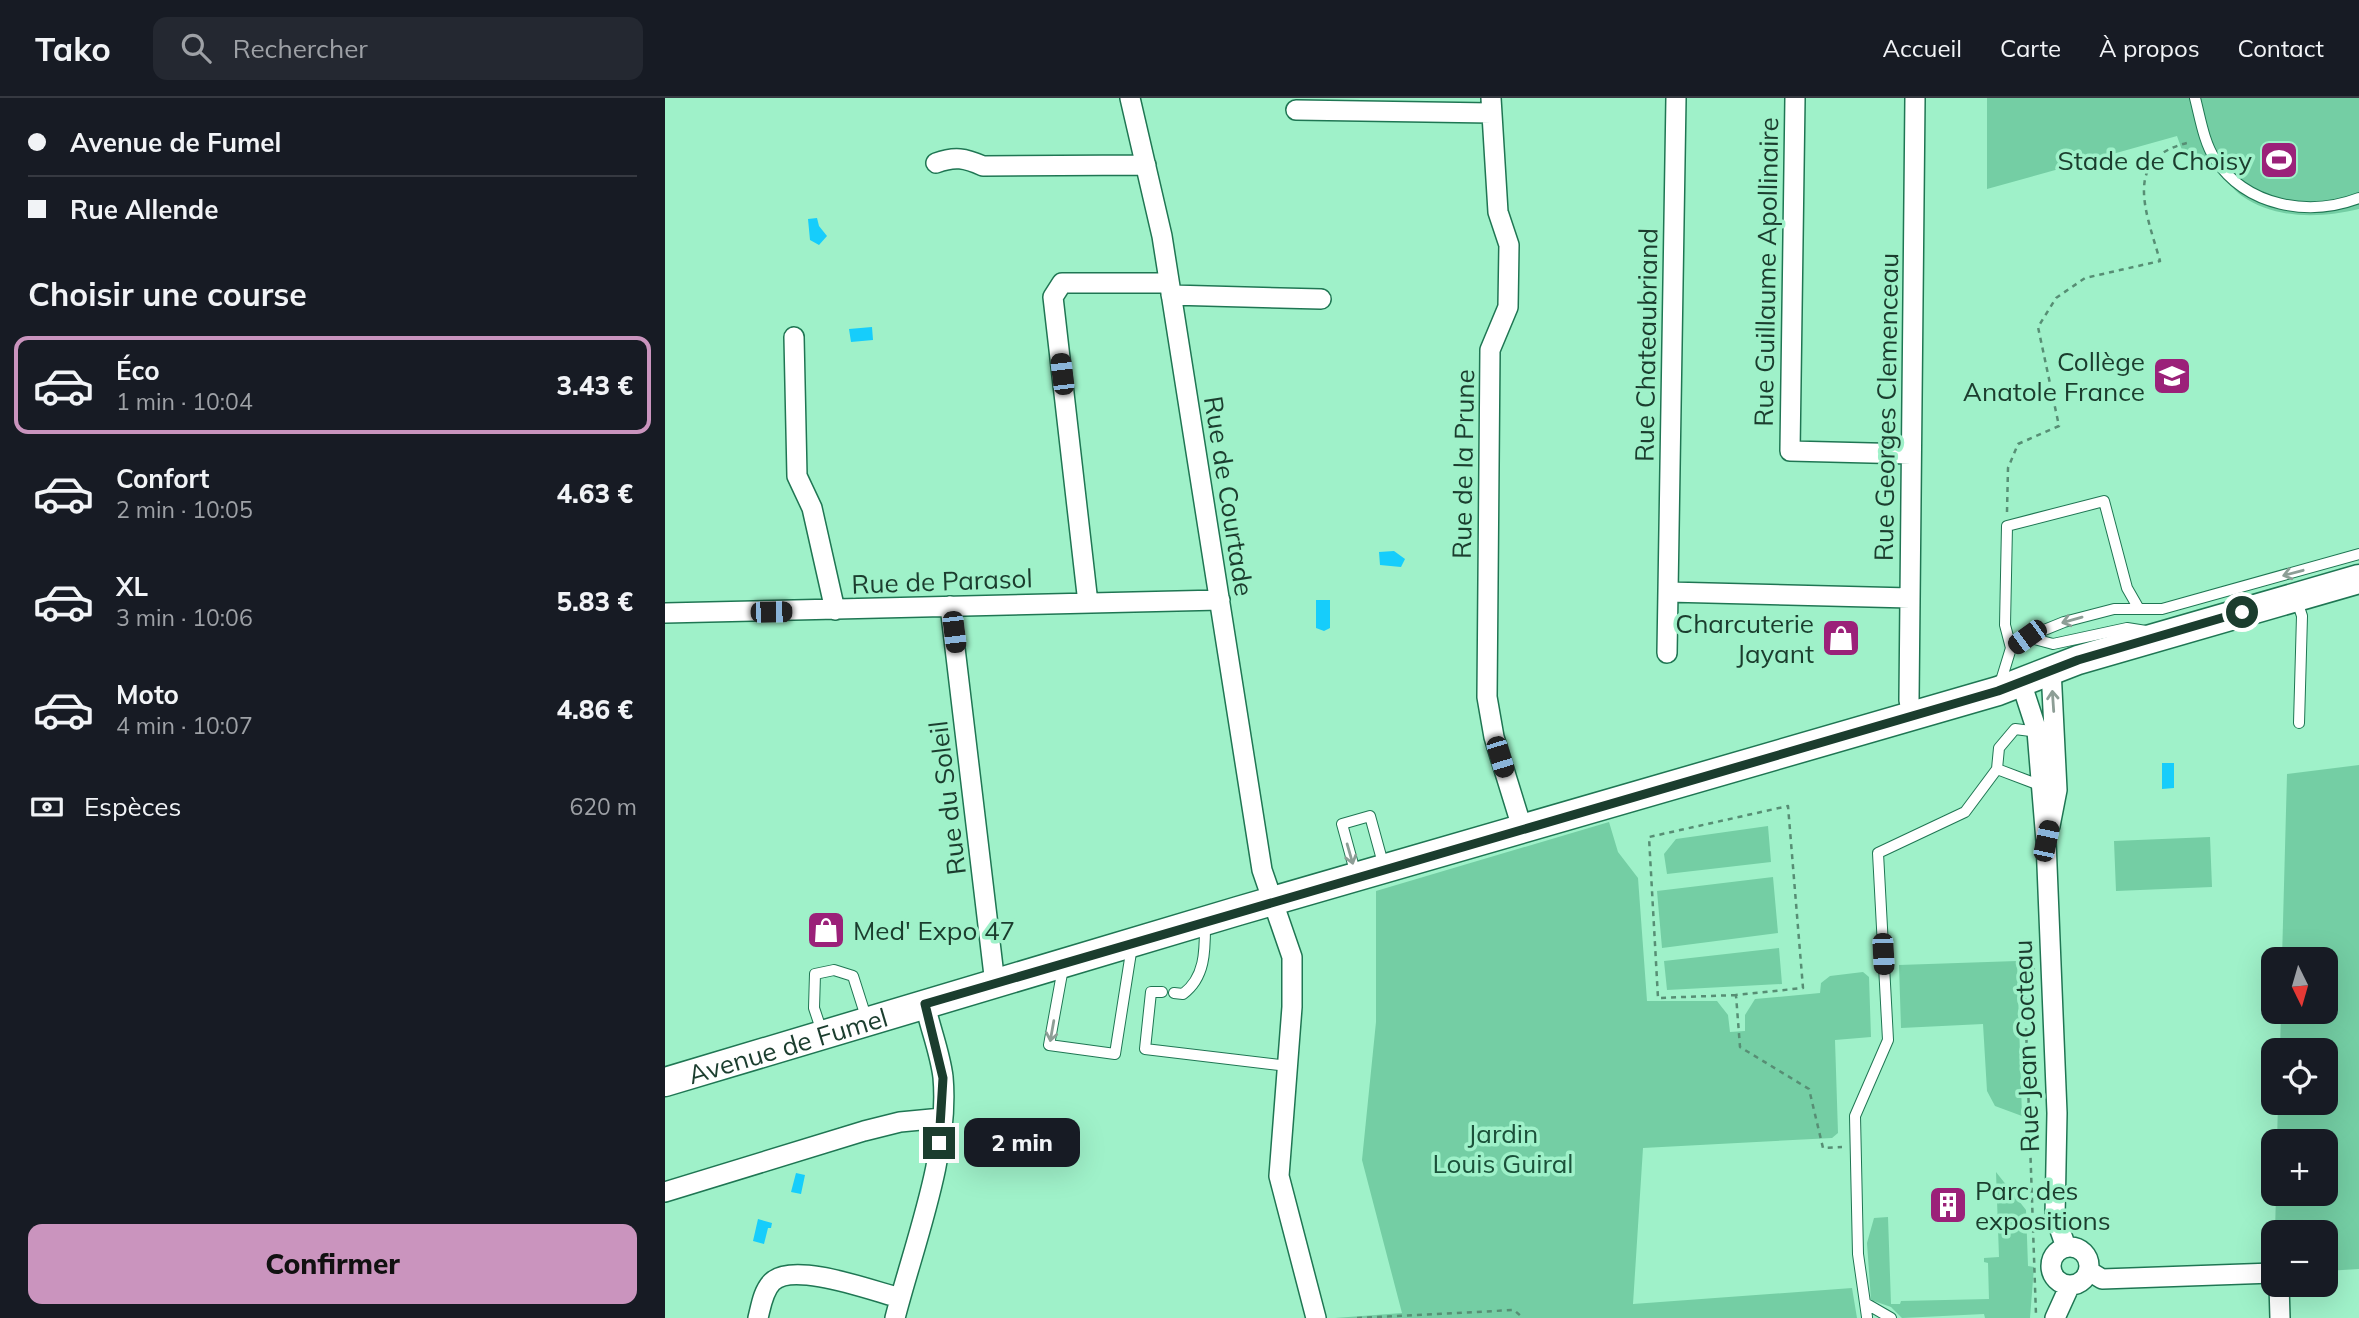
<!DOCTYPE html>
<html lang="fr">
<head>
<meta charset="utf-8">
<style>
	body { margin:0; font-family:Mulish,sans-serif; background:#242831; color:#f1f3f6; height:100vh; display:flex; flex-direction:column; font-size:26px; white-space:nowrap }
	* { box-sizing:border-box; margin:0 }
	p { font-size:23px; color:#9ea1a6 }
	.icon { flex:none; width:38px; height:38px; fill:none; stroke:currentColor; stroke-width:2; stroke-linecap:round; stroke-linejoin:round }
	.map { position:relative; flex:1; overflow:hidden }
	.sheet { display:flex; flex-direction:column; background:#171b24; width:665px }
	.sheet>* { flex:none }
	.top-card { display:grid; align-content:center; height:154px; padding:0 28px; background:#171b24 }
	.needle { width:46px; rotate:175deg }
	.controls { position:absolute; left:1596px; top:849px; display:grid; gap:14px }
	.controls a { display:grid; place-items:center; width:77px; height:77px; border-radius:14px; background:#171b24; box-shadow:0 7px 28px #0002; font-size:35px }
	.end { position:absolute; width:32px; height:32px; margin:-16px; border:9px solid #1b3d2e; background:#fff; box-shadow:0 0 0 4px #fff }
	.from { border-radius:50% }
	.bubble { position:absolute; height:49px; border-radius:14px; background:#171b24; box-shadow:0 7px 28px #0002; font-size:23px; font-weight:800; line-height:49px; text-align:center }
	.car { position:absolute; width:21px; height:42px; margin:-21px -10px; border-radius:9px; box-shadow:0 0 5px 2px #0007; background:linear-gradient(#222 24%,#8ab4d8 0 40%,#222 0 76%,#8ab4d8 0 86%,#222 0) }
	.top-card b { display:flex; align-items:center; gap:24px; height:66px; font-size:26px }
	.top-card b+b { border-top:2px solid #363941 }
	.top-card i { width:18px; height:18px; background:#f1f3f6 }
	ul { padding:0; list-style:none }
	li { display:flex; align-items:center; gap:21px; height:98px; margin:0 14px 10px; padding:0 14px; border:4px solid transparent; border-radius:14px }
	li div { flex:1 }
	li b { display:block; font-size:26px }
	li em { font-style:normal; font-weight:800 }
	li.selected { border-color:#ca94be }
	li>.icon { width:63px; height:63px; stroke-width:1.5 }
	h2 { padding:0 28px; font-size:32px; line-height:84px }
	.pay { display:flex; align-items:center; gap:18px; height:77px; padding:0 28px; font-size:26px }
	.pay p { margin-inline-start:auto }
	.button { display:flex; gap:14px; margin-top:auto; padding:14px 28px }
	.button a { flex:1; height:80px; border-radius:14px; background:#ca94be; color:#111; font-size:28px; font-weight:800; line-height:80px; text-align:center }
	header { display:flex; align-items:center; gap:42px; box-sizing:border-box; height:98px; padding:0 35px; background:#171b24; border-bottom:2px solid #363941 }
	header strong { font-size:33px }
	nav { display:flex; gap:38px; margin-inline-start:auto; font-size:24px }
	.search { width:490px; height:63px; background:#242831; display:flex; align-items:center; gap:18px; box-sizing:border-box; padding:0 24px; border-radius:14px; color:#9ea1a6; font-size:26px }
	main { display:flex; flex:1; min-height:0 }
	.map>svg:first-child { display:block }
	.green { fill:#74cea4 }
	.water { fill:#16cdfb }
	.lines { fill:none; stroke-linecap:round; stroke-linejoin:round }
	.service-casing { stroke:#1f7653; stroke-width:12 }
	.minor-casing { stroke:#1f7653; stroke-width:22 }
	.secondary-casing { stroke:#1f7653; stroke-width:31 }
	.path { stroke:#578e74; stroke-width:2.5; stroke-dasharray:5 5; stroke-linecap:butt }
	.service { stroke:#fff; stroke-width:10 }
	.minor { stroke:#fff; stroke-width:19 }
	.secondary { stroke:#fff; stroke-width:28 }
	.oneway { stroke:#8d9e96 }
	.route { stroke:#1b3d2e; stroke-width:9 }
	.labels { text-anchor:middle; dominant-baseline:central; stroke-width:7; stroke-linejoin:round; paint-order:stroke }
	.poi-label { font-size:26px; fill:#1b3d2e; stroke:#9ff1c9; text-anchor:end }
	.street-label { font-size:26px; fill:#1b3d2e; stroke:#9ff1c9 }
	.park-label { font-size:26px; fill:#1b513a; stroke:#9ff1c9 }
</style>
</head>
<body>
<header>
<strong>Tako</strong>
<div class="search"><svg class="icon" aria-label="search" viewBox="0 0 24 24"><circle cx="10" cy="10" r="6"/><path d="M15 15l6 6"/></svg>Rechercher</div>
<nav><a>Accueil</a><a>Carte</a><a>À propos</a><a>Contact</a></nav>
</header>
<main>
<section class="sheet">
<div class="top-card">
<b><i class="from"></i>Avenue de Fumel</b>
<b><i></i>Rue Allende</b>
</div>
<h2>Choisir une course</h2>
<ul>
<li class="selected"><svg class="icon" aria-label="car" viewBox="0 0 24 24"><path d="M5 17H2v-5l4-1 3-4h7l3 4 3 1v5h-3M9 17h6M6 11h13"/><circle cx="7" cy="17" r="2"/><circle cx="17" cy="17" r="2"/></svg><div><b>Éco</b><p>1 min · 10:04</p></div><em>3.43 €</em></li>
<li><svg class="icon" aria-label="car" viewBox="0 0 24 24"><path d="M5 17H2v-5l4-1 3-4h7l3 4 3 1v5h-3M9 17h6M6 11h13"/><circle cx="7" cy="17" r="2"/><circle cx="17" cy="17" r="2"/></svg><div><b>Confort</b><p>2 min · 10:05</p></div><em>4.63 €</em></li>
<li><svg class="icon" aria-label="car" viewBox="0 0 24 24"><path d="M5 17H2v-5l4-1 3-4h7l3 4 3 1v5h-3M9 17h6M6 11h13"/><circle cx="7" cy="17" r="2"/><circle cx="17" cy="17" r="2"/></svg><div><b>XL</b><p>3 min · 10:06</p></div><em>5.83 €</em></li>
<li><svg class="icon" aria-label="car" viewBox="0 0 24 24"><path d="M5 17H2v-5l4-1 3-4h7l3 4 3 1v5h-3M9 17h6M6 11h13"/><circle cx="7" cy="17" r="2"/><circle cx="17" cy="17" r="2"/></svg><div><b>Moto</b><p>4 min · 10:07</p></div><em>4.86 €</em></li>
</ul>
<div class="pay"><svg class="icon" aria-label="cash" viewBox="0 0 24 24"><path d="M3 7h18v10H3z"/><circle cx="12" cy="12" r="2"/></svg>Espèces<p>620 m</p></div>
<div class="button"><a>Confirmer</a></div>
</section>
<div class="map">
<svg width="1694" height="1220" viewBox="0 0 1694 1220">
	<rect width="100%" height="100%" fill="#9ff1c9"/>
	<path class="green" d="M1322,0H1694V111C1657,120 1611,122 1577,98C1567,91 1560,79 1550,71C1540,64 1528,58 1517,52L1512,38L1322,91Z
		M1694,667V1171L1661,1173V1134H1610L1611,1096H1661V1043H1612L1613,1005L1661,1004V952H1615L1616,914H1661V861H1617L1622,676Z
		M944,724L953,754L973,780L982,903H1052L1063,917L1065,934L1080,933V917L1090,901L1155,895L1156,885L1165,878L1198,874L1204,879L1206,939L1170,942L1173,1035L1167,1040L978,1050L968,1206L1187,1190L1192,1220H1214H670L737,1215L697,1062L711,924V793Z
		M1103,728L1106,764L1002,776L999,756L1011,741Z
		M1545,739L1547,789L1451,793L1449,743Z
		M1108,779L1113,835L997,850L992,793Z
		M1114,850L1117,886L1002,892L999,863Z
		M1352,863L1357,1018L1330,1008L1322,993L1318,926L1236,930L1234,867Z
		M1331,1074L1361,1112L1363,1168L1369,1169L1365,1220H1320L1319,1216L1237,1220L1226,1209L1206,1202L1202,1145L1209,1120L1223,1119L1226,1206H1235L1236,1203L1324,1201L1323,1165L1319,1164V1160L1334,1159Z"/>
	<path class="water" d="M152,120L154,128L162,138L154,147L145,142L143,121Z
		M207,229L208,242L186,244L184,231Z
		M729,453L740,461L736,469L715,467L714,454Z
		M651,502H665V530L659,533L651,530Z
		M1497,665H1509V690L1497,691Z
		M131,1075L140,1077L136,1096L126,1094Z
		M93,1121L107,1125L106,1130H103L99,1146L88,1143Z"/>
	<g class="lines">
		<defs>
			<path id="service" d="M1530,0C1535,19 1539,45 1550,61C1582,109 1644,119 1694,100
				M1632,503L1637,518L1634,625
				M1362,539L1388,546L1462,530L1481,533
				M1346,550L1340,527L1342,428L1439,403L1462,490L1474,511
				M1335,586L1346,550L1362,539L1399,524L1449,511H1497L1694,456
				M1332,671L1377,688
				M691,777L677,726L705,718L719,769
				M398,870L384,947L450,956L467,848
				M497,894H486L480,951L623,968
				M509,895L518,896C541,879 540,851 540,824
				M157,934L149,910L150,876L169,872L188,878L202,922
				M1200,1205L1226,1220
				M1202,1219L1193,1156L1190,1018L1223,942L1213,755L1300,714L1332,671L1334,650L1350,631L1374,634"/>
			<path id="minor" d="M465,0L497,138L597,772L627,859V909L614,1078L651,1220
				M826,0L833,114L844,147L843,209L825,252L822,599L829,639L858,733
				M1130,0L1125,353L1246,356
				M631,12L826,15
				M271,65C290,58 300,60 318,68L481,67
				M506,197L656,201
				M129,239L132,378L147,410L170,512
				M1003,494L1245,500
				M423,505L388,199L397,185H504
				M285,508L330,886
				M0,515L555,502
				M1002,555L1011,0
				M1356,584L1372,633L1381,743L1392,1015L1390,1118L1401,1149
				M1247,618L1244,602L1250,0
				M1385,728L1392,692L1386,571
				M0,1094L199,1033L235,1024L277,1020
				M1386 1168a19 19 0 1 1 38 0a19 19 0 1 1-38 0Z
				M1424,1173L1437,1181L1608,1175
				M1614,1186L1615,1220
				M93,1220C96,1208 98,1193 107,1184C128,1163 208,1193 235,1200
				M230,1220C249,1146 285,1055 278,979C275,954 265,930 260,906
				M1390,1220L1405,1187"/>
			<g id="secondary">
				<path id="s1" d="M0,984L573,813L1333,593L1413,562L1694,481"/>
			</g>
		</defs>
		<use href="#service" class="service-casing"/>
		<use href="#minor" class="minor-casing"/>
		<use href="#secondary" class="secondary-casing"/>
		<path class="path" d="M1342,414L1343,370L1353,346L1394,328L1373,229L1391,200L1420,180L1495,163C1481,113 1456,59 1526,44
			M1370,870L1359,871L1371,1217
			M1071,897L993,900L984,739L1123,708L1138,890L1071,897L1075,949L1144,991L1158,1050L1177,1049
			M692,1220L849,1212L858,1220"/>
		<use href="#service" class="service"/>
		<use href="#minor" class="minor"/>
		<use href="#secondary" class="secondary"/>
	</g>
	<defs><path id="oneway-shaft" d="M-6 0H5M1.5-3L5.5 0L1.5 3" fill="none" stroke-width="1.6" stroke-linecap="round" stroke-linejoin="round" transform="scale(1.75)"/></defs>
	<g class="oneway">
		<use href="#oneway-shaft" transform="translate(1628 475) rotate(165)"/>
		<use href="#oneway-shaft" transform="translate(1407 522) rotate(164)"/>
		<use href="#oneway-shaft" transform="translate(1388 603) rotate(-94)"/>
		<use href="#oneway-shaft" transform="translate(685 756) rotate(74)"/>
		<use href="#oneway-shaft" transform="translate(387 933) rotate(100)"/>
	</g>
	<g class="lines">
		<path class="route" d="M274,1045L278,980L260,906L1333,593L1413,562L1577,514"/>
	</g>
	<defs>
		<symbol id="stadium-square" viewBox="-11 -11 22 22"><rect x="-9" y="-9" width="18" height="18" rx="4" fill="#9b2179" stroke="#9ff1c9"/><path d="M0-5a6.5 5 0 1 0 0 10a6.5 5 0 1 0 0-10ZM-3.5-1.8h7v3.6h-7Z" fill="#fff"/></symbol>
		<symbol id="school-square" viewBox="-11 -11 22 22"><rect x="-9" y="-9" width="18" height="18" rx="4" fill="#9b2179" stroke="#9ff1c9"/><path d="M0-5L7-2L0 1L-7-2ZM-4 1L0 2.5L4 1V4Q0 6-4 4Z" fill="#fff"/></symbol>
		<symbol id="shop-square" viewBox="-11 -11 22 22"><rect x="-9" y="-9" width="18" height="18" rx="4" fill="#9b2179" stroke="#9ff1c9"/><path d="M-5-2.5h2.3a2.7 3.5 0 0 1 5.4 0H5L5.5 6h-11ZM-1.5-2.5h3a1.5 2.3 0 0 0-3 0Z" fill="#fff"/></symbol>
		<symbol id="building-square" viewBox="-11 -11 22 22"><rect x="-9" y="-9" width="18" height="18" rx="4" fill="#9b2179" stroke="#9ff1c9"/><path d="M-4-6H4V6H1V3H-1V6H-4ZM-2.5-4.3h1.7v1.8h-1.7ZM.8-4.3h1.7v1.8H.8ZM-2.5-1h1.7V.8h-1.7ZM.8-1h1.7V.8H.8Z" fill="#fff"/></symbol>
	</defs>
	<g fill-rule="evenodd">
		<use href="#stadium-square" x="1592" y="40" width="44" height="44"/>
		<use href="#school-square" x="1485" y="256" width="44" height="44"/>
		<use href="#shop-square" x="1154" y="518" width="44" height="44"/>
		<use href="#shop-square" x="139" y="810" width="44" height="44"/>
		<use href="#building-square" x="1261" y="1085" width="44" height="44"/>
	</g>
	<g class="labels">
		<g class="poi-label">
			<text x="1587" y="62">Stade de Choisy</text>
			<text x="1480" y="263">Collège<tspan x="1480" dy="30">Anatole France</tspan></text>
			<text x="1149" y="525">Charcuterie<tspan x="1149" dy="30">Jayant</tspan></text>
			<text x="188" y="832" text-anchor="start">Med' Expo 47</text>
			<text x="1310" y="1092" text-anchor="start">Parc des<tspan x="1310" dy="30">expositions</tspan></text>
		</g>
		<g class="street-label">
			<text transform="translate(1101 174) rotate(-89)">Rue Guillaume Apollinaire</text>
			<text transform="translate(981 247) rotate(-89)">Rue Chateaubriand</text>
			<text transform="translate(1221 309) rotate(-89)">Rue Georges Clemenceau</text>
			<text transform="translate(798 366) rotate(-89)">Rue de la Prune</text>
			<text transform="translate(564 398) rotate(81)">Rue de Courtade</text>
			<text transform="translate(277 483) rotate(-2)">Rue de Parasol</text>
			<text transform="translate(282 700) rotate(-97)">Rue du Soleil</text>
			<text stroke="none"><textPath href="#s1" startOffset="128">Avenue de Fumel</textPath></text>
			<text transform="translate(1361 948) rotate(-92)">Rue Jean Cocteau</text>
		</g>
		<g class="park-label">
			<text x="838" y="1035">Jardin<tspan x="838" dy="30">Louis Guiral</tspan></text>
		</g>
	</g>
</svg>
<div class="controls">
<a><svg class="needle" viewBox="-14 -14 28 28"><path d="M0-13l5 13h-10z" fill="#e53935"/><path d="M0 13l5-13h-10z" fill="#9ea1a6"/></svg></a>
<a><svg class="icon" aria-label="locate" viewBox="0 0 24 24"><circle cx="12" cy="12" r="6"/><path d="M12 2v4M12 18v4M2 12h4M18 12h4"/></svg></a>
<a>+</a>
<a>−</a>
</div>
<i class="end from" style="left:1577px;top:514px"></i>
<i class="end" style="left:274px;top:1045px"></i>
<div class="bubble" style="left:299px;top:1020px;width:116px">2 min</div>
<i class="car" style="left:397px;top:276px;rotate:353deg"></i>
<i class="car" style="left:106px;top:514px;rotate:89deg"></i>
<i class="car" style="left:289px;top:534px;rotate:173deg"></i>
<i class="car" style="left:1362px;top:539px;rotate:234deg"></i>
<i class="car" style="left:835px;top:659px;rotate:163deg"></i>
<i class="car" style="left:1381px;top:743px;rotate:12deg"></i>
<i class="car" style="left:1218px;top:856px;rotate:177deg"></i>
</div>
</main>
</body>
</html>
